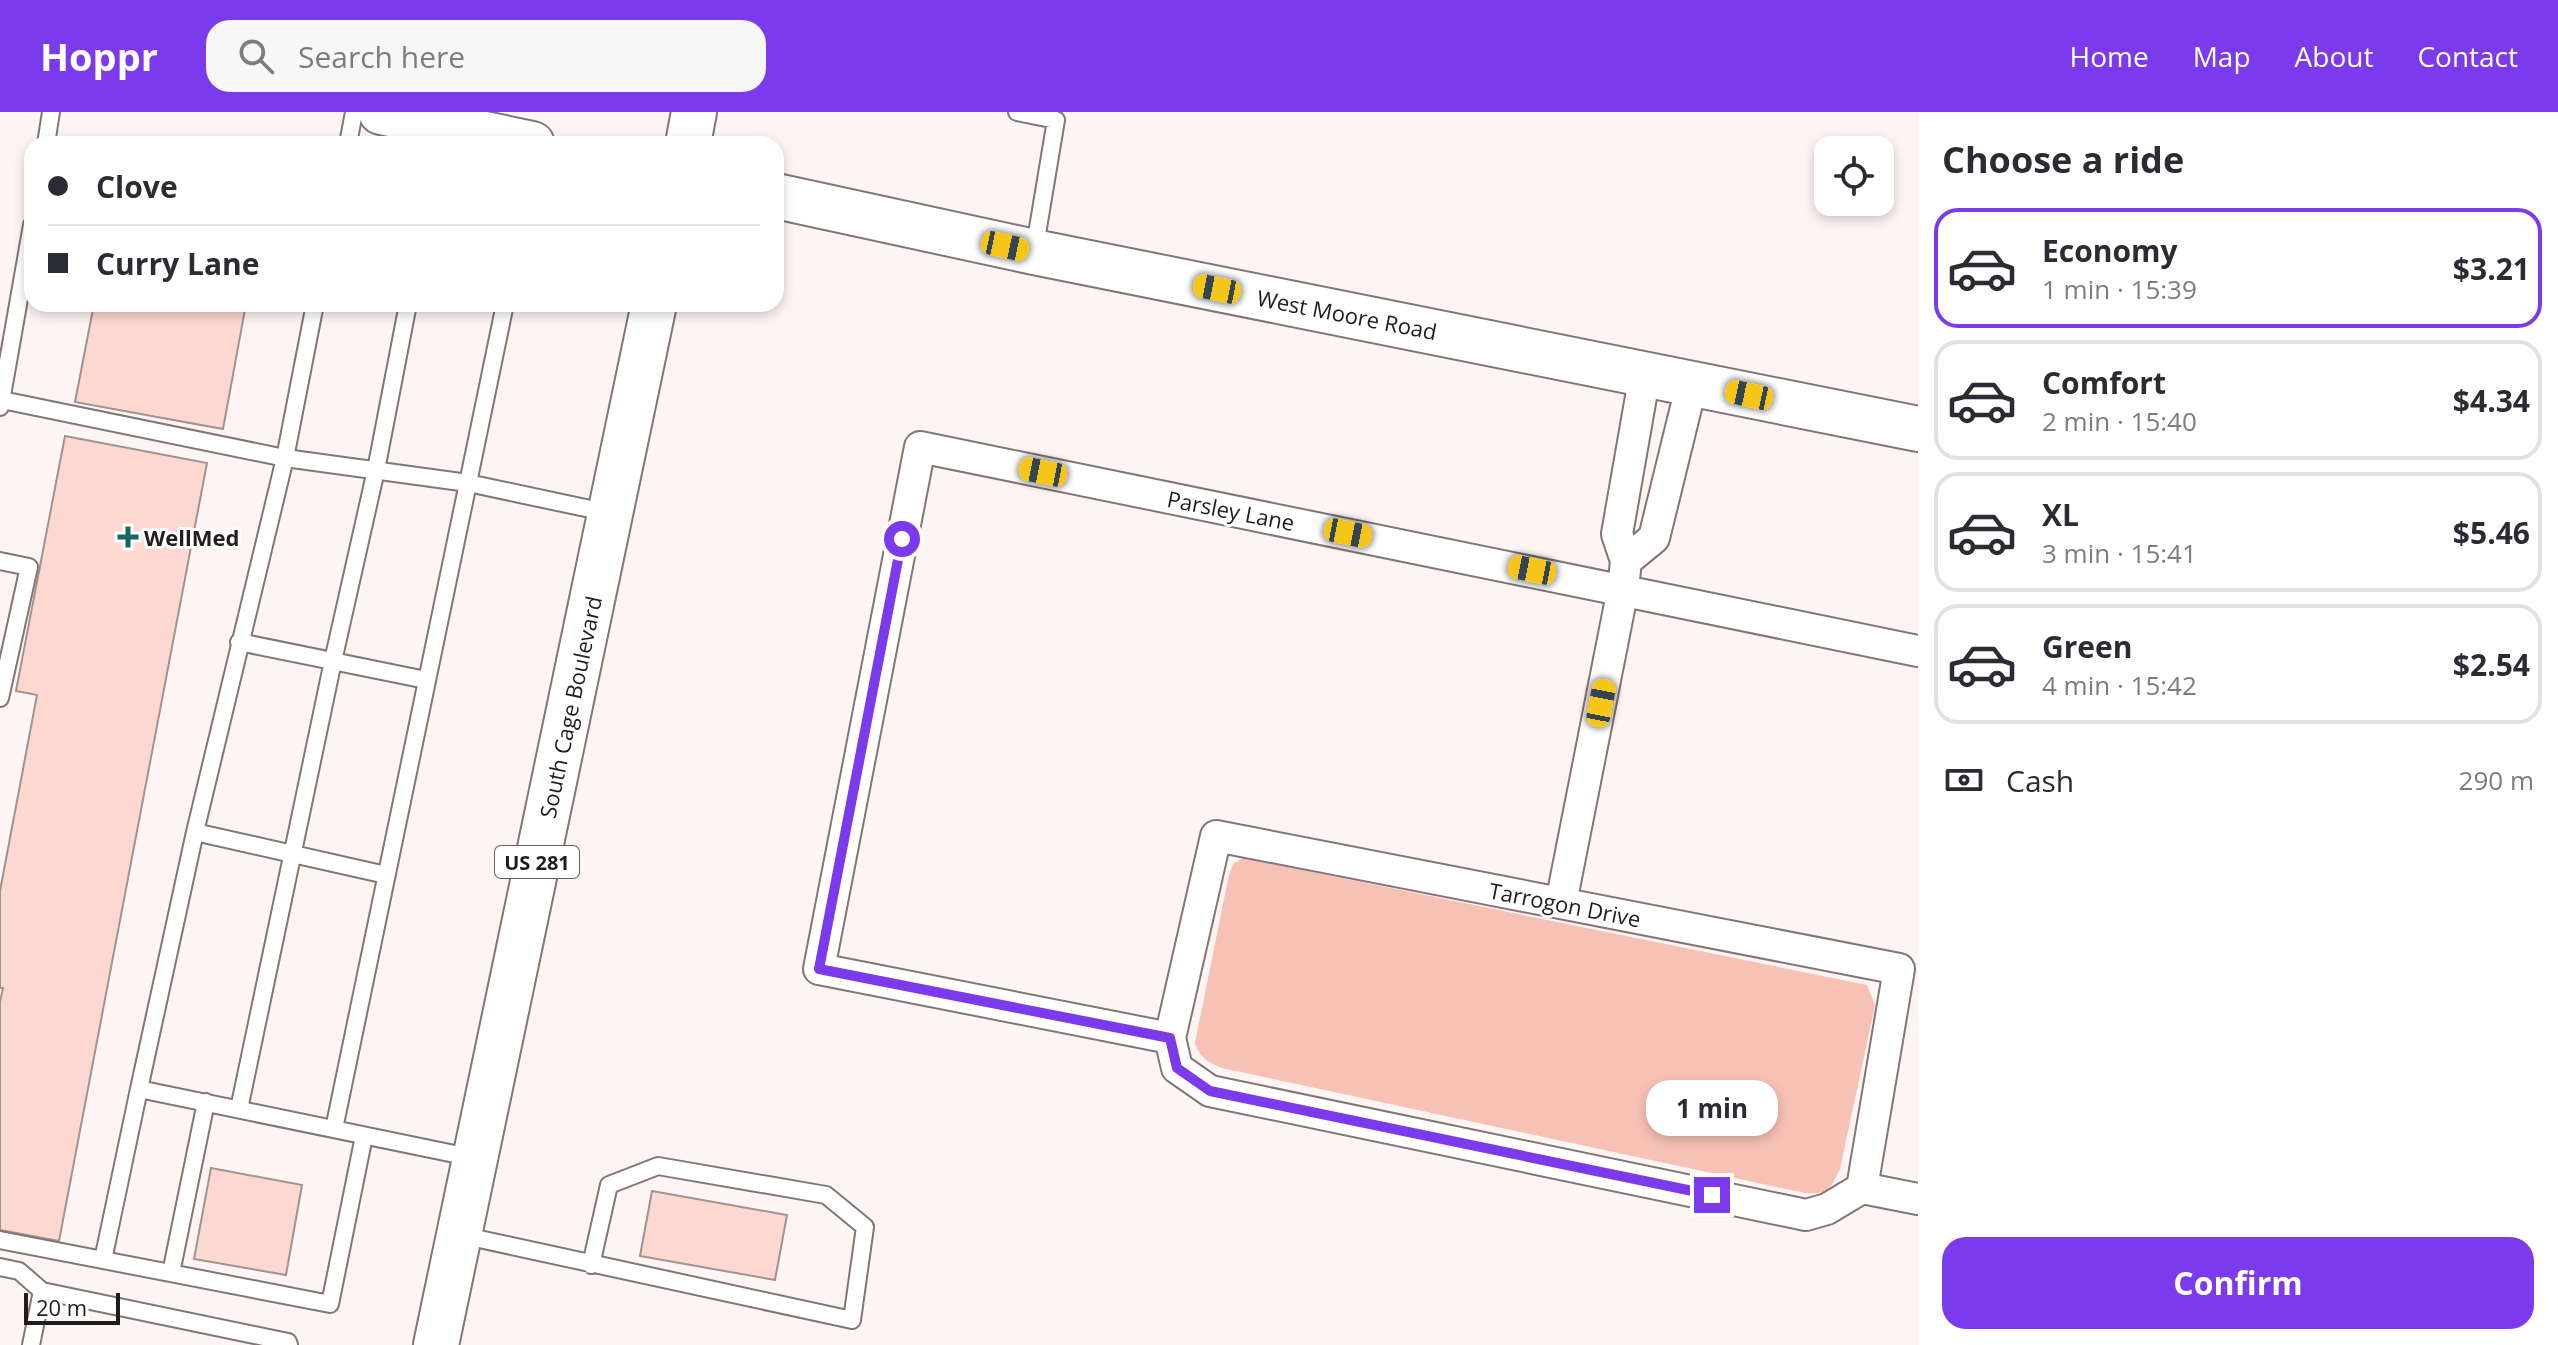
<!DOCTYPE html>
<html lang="en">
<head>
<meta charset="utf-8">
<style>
	body { margin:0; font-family:"Open Sans",sans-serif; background:#f7f7f7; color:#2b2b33; height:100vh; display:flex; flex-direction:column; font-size:30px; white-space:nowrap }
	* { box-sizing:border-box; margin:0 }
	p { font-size:26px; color:#7c7c81 }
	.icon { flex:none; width:44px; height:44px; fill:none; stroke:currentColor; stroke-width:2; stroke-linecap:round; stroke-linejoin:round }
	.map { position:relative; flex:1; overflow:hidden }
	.panel { display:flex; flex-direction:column; background:#fff; width:640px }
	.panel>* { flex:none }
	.hud { position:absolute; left:24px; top:24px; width:760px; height:176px; border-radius:24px; box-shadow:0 4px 12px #0003; display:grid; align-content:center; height:176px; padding:0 24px; background:#fff }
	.buttons { position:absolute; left:1814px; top:24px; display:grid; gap:16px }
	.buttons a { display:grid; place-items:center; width:80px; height:80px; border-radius:16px; background:#fff; box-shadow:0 4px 12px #0003; font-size:40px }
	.scale { position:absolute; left:24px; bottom:20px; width:96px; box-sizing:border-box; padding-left:8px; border:4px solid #221d1c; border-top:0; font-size:22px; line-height:28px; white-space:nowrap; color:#221d1c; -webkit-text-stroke:6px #fff; paint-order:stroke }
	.end { position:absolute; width:36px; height:36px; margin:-18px; border:10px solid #7c3aed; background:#fff; box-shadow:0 0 0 4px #fff }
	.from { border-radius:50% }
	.bubble { position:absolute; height:56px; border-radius:24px; background:#fff; box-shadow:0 4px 12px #0003; font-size:26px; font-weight:700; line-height:56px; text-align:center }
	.car { position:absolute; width:24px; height:48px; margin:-24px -12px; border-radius:10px; box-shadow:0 0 6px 2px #0007; background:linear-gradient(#f5c518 24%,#345 0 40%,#f5c518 0 76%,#345 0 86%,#f5c518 0) }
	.hud b { display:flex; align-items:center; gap:28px; height:76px; font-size:30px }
	.hud b+b { border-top:2px solid #e1e1e2 }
	.hud i { width:20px; height:20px; background:#2b2b33 }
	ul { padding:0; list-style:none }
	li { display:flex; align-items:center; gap:24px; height:120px; margin:0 16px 12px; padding:0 8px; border:4px solid #e1e1e2; border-radius:24px }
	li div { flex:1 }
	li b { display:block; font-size:30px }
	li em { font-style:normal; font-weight:700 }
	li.active { border-color:#7c3aed }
	li>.icon { width:72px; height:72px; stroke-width:1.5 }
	h2 { padding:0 24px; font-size:36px; line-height:96px }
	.pay { display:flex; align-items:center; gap:20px; height:88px; padding:0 24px; font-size:30px }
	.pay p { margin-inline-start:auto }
	.action { display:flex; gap:16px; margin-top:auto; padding:16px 24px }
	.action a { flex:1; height:92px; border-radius:24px; background:#7c3aed; color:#fff; font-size:32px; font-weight:700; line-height:92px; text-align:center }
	header { display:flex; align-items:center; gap:48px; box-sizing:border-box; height:112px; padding:0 40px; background:#7c3aed; color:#fff }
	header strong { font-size:38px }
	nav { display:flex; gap:44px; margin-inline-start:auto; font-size:28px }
	.search { width:560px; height:72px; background:#f7f7f7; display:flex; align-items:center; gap:20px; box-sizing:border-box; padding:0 28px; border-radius:24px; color:#7c7c81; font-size:30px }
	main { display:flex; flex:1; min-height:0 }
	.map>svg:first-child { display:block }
	.park { fill:#f7c1b5 }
	.building { fill:#fcd8d1; stroke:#a09391; stroke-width:2 }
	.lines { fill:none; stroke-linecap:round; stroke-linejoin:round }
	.lane-casing { stroke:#837674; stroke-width:20 }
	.street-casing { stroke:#837674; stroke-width:34 }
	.secondary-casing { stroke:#837674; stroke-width:48 }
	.primary-casing { stroke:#837674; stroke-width:48 }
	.lane { stroke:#fff; stroke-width:16 }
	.street { stroke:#fff; stroke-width:30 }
	.secondary { stroke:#fff; stroke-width:44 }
	.primary { stroke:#fff; stroke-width:44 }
	.route { stroke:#7c3aed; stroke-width:10 }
	.poi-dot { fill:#196763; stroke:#fff; stroke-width:3 }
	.labels { text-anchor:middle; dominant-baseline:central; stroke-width:6; stroke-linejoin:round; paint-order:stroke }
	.shield { fill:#fff; stroke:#646160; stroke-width:2 }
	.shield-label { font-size:20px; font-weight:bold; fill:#221d1c }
	.street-label { font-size:22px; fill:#221d1c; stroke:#fff }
	.poi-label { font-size:22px; font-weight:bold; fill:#221d1c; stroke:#fff; text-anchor:start }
</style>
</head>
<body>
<header>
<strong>Hoppr</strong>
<div class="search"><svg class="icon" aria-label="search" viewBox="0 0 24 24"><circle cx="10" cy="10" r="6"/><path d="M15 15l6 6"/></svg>Search here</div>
<nav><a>Home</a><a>Map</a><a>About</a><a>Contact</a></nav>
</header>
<main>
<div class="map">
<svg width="1918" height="1233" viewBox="0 0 1918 1233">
	<rect width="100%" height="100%" fill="#fdf5f3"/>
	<path class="park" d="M1243,746L1867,873L1875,893L1840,1057C1831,1076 1828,1083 1805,1081L1222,956C1208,950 1200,946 1195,931L1228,767L1233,752Z"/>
	<path class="building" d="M94,192H246L223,317L75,290Z
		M65,324L207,351L59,1129L0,1118V890L3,876H0V779L37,583L16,579Z
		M211,1056L302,1073L286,1163L194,1147Z
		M652,1079L787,1103L775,1168L640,1144Z"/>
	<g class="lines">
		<defs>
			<path id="lane" d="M1017,0L1056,8L1034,140
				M46,32L51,0
				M348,32L354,0
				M315,192L285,346L195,720L139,977L474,1046
				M505,192L468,371L609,401
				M2,288L285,346L468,371L334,1017
				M0,295L32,113
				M0,449L29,455L0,586
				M239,530L426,568
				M195,720L386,763
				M239,997L333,549L376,358L408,192
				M461,1123L852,1208L865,1115L826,1083L658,1054L609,1073L591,1153
				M0,1128L330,1192L364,1024
				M103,1148L139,977
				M0,1155L19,1159L42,1179
				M171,1161L206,990
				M31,1233L42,1179L288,1230L289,1233"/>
			<path id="street" d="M1626,449L1654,426L1692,271
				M1561,791L1623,477L1626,449L1617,422L1645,262
				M1170,926L819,857L920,335L1918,539
				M1862,1076L1899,857L1216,724L1170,926L1177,956L1210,979L1806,1103L1827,1097L1862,1076L1918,1087"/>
			<path id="secondary" d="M381,0L532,32
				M776,84L1034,140L1918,317"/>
			<path id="primary" d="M688,32L694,0
				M436,1233L654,192"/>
		</defs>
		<use href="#lane" class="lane-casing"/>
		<use href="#street" class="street-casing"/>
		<use href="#secondary" class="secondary-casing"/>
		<use href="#primary" class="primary-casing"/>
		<use href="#lane" class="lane"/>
		<use href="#street" class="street"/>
		<use href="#secondary" class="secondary"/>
		<use href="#primary" class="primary"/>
	</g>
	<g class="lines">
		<path class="route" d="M902,427L819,857L1170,926L1177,956L1210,979L1712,1083"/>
	</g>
	<path class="poi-dot" d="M124 413h8v8h8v8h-8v8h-8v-8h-8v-8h8z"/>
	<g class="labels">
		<rect class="shield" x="495" y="734" width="84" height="32" rx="6"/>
		<g class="shield-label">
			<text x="537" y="750">US 281</text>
		</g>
		<g class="street-label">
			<text transform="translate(1347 202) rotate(11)">West Moore Road</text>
			<text transform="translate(1231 398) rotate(11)">Parsley Lane</text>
			<text transform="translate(570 595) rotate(-78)">South Cage Boulevard</text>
			<text transform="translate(1565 792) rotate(11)">Tarrogon Drive</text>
		</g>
		<g class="poi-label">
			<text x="144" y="425">WellMed</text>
		</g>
	</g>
</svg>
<div class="buttons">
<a><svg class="icon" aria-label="locate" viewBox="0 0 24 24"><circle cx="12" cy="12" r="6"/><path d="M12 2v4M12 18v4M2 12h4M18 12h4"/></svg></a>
</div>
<div class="scale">20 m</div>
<i class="end from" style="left:902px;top:427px"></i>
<i class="end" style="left:1712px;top:1083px"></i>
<div class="bubble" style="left:1646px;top:968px;width:132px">1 min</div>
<i class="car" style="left:1005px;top:134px;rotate:102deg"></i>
<i class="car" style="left:1217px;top:177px;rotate:281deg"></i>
<i class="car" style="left:1749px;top:283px;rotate:282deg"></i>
<i class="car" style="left:1043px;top:360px;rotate:281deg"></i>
<i class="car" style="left:1348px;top:421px;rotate:101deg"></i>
<i class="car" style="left:1532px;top:458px;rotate:281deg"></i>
<i class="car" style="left:1601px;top:591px;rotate:11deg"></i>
<div class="hud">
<b><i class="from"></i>Clove</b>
<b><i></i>Curry Lane</b>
</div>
</div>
<section class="panel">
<h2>Choose a ride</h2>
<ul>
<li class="active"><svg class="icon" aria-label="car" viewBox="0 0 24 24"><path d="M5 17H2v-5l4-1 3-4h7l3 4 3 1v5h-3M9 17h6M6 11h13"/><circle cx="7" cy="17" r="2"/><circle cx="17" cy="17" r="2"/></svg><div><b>Economy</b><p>1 min · 15:39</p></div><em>$3.21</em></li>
<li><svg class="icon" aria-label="car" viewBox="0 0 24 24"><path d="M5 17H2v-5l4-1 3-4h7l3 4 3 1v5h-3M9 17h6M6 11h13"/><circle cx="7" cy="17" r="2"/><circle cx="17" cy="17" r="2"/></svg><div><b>Comfort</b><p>2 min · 15:40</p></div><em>$4.34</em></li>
<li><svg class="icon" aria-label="car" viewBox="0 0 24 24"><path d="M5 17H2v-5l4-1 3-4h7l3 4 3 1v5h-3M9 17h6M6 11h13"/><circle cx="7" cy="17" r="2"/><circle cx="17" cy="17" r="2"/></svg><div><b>XL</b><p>3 min · 15:41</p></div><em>$5.46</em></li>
<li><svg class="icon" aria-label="car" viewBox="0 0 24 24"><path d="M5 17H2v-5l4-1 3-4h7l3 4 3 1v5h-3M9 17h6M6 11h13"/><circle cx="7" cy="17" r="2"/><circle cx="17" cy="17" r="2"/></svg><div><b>Green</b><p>4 min · 15:42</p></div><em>$2.54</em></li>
</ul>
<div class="pay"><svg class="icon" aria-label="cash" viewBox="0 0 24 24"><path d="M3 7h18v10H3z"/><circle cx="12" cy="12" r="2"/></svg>Cash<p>290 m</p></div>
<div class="action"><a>Confirm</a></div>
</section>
</main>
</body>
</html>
